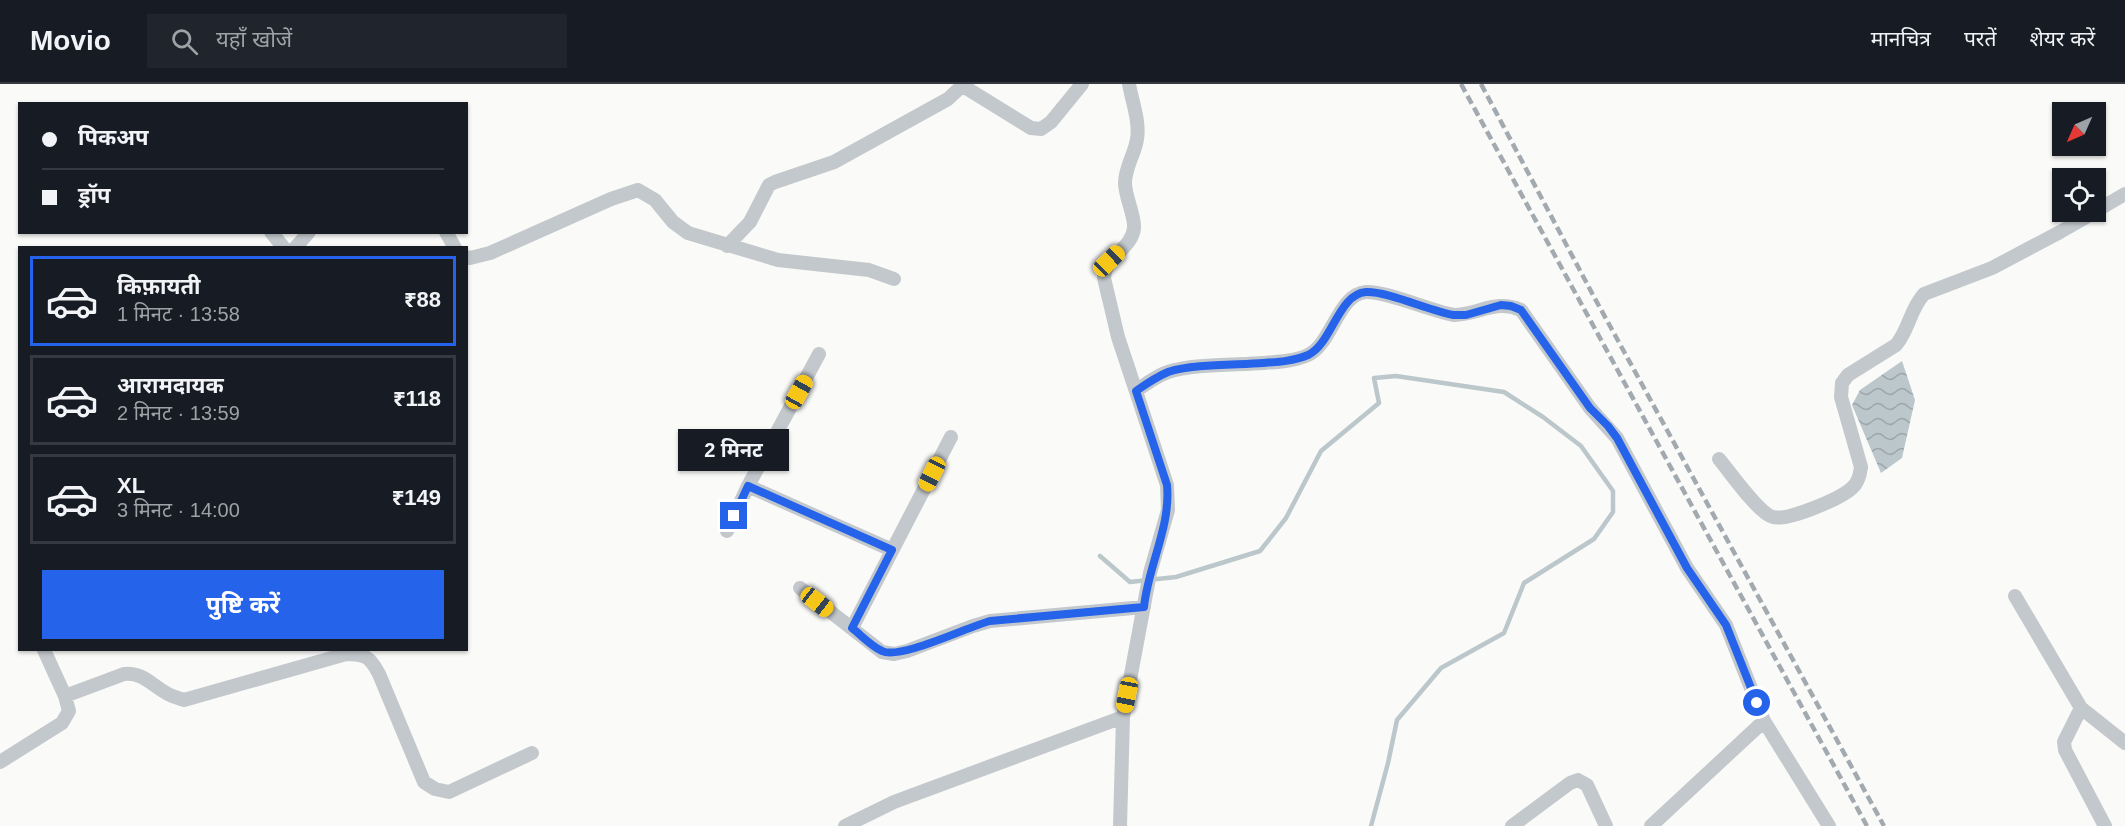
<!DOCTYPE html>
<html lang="hi">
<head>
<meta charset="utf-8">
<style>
	body { margin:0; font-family:Helvetica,"Noto Sans Devanagari",sans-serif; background:#20242c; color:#f1f3f6; height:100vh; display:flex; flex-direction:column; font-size:22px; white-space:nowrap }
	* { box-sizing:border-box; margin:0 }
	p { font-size:20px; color:#9ea1a6 }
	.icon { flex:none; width:33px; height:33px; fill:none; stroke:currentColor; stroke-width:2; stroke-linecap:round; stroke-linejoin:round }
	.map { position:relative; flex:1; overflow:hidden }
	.sheet { position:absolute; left:18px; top:162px; width:450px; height:405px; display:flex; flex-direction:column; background:#171b24; border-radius:0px; box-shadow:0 2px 4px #0004 }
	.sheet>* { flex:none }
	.hud { position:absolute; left:18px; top:18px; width:450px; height:132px; border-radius:0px; box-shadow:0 2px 4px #0004; display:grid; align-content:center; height:132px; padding:0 24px; background:#171b24 }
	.needle { width:39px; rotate:225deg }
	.controls { position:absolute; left:2052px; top:18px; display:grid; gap:12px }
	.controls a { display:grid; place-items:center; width:54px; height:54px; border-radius:0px; background:#171b24; box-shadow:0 2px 4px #0004; font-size:30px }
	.end { position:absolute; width:27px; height:27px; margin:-14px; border:8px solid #2563eb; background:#fff; box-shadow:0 0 0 3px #fff }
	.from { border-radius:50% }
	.bubble { position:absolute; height:42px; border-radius:0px; background:#171b24; box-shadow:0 2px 4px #0004; font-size:20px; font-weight:700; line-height:42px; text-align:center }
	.car { position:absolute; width:18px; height:36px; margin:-18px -9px; border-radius:8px; box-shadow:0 0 4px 2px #0007; background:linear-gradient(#f5c518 24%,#345 0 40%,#f5c518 0 76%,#345 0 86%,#f5c518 0) }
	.hud b { display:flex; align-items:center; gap:21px; height:57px; font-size:22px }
	.hud b+b { border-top:2px solid #363941 }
	.hud i { width:15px; height:15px; background:#f1f3f6 }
	ul { padding:10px 0 0; list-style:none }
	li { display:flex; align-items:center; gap:18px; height:90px; margin:0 12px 9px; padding:0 12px; border:3px solid #363941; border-radius:0px }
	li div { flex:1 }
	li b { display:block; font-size:22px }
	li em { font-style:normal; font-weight:700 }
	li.selected { border-color:#2563eb }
	li>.icon { width:54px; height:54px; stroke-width:1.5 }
	.cta { display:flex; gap:12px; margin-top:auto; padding:12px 24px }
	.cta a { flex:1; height:69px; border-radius:0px; background:#2563eb; color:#fff; font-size:24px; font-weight:700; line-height:69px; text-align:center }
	header { display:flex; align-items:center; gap:36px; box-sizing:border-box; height:84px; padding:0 30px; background:#171b24; border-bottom:2px solid #363941 }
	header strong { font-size:28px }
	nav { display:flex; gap:33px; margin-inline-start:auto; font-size:21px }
	.search { width:420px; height:54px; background:#20242c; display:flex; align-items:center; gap:15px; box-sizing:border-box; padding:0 21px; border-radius:0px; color:#9ea1a6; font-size:22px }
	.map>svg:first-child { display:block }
	.water { fill:url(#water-waves) }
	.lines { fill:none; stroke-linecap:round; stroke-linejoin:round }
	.stream { stroke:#bbc7cb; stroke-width:4.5 }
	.street { stroke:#c3c8cc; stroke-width:14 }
	.rail { stroke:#a2aab0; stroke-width:4.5; stroke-dasharray:9 4.5; stroke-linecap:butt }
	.route { stroke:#2563eb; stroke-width:8 }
</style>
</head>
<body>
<header>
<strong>Movio</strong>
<div class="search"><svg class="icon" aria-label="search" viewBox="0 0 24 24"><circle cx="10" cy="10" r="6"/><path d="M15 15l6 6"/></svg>यहाँ खोजें</div>
<nav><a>मानचित्र</a><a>परतें</a><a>शेयर करें</a></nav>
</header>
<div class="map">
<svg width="2125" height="742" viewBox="0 0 2125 742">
	<defs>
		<pattern id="water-waves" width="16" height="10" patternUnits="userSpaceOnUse" patternTransform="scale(1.5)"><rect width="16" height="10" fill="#bbc7cb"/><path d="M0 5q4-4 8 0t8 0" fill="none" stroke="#9ca6aa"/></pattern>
	</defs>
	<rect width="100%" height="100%" fill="#fafaf8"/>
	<path class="water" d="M1902,277L1915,316L1902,374L1881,389L1852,321L1860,306Z"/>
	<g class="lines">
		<path class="stream" d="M1100,472L1130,498L1176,493L1260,467L1286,434L1321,367L1379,319L1374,294L1396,292L1504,308L1543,333L1581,362L1613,407V428L1594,455L1524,499L1504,549L1441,584L1397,636L1388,679L1371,742"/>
		<path class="street" d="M963,2L1031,44L1041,45L1051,38L1082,0
			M2096,127L2125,110
			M271,148L284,164
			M446,148L455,164
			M727,162L750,138L769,101L775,98L834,78L948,15L964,0
			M295,164L309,148
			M466,173L470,174L490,169L611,115L638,106L655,116L673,138L688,149L778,176L869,186L894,195
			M1136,307C1146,300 1156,292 1168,288C1191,280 1237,281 1263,279C1278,278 1295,277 1308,271C1332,260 1338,210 1366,208C1387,207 1430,227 1454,231C1480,230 1496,215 1521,226L1590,324L1617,354L1687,484L1726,541L1764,637L1829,742
			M1719,375C1730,388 1759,430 1773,433C1788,437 1840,415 1852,404C1858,399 1860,392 1861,383L1841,313L1842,299L1848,291L1896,261C1909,246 1910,225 1924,210L1992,184L2060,148L2095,128
			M748,402L892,466
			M727,447L748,402L819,270
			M800,504L882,568L894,570L907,567L973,542L990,537L1144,523
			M2015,512L2081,624L2125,659
			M852,544L951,353
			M65,612L124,590C144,588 153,603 170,611C174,613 179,614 184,616L346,570C366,570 370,573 379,590L424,698L435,705L449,708L532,669
			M2081,624L2064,658L2065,666L2105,742
			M0,678L62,639L69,627L65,612L44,566
			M845,742L894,718L1123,633
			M1120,742L1123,633L1150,489L1168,426L1167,401L1118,253L1104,194C1105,172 1132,165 1134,144C1135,131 1125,113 1125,99C1125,83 1135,70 1137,55C1140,38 1132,17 1129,0
			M1512,742L1570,699L1578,696L1587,701L1606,742
			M1651,742L1764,637"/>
		<path class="rail" d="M1461,0L1867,742
			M1481,0L1593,211L1884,742"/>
	</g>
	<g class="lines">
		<path class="route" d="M734,432L748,402L892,466L852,544C861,551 871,562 882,567C900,576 967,543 990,537L1144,523C1148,482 1171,443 1167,401L1136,307C1146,300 1156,293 1168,288C1191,280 1237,281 1263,279C1278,278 1294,277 1308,271C1332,260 1338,210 1366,208C1387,207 1430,227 1454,231H1466L1501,221L1511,222L1521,226L1590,324L1608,342L1617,354L1687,484L1726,541L1757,619"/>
	</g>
</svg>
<div class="controls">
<a><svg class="needle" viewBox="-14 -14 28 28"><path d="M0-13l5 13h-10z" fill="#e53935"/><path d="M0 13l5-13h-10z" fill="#9ea1a6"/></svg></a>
<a><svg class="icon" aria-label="locate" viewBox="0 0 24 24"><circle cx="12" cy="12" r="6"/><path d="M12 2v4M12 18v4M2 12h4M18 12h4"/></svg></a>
</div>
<i class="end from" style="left:1757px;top:619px"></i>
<i class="end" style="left:734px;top:432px"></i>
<div class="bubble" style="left:678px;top:345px;width:111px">2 मिनट</div>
<i class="car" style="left:1109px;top:177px;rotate:46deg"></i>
<i class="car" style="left:799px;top:308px;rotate:29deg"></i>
<i class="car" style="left:932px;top:390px;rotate:207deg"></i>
<i class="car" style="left:817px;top:518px;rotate:128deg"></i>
<i class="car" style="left:1127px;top:611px;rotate:191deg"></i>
<div class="hud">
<b><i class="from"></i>पिकअप</b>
<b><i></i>ड्रॉप</b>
</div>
<section class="sheet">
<ul>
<li class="selected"><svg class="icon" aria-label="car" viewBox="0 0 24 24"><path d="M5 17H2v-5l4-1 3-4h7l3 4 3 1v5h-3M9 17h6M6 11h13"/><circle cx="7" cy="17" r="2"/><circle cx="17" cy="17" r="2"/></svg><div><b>किफ़ायती</b><p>1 मिनट · 13:58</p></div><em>₹88</em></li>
<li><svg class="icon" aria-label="car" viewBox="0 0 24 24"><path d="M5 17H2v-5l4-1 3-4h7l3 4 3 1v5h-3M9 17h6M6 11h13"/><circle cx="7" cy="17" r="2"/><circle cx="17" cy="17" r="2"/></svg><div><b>आरामदायक</b><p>2 मिनट · 13:59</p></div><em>₹118</em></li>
<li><svg class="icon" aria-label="car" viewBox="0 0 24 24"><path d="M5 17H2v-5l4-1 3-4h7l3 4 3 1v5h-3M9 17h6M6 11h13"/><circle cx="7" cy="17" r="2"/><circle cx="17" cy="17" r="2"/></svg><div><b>XL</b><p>3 मिनट · 14:00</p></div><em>₹149</em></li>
</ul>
<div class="cta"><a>पुष्टि करें</a></div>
</section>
</div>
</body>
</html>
